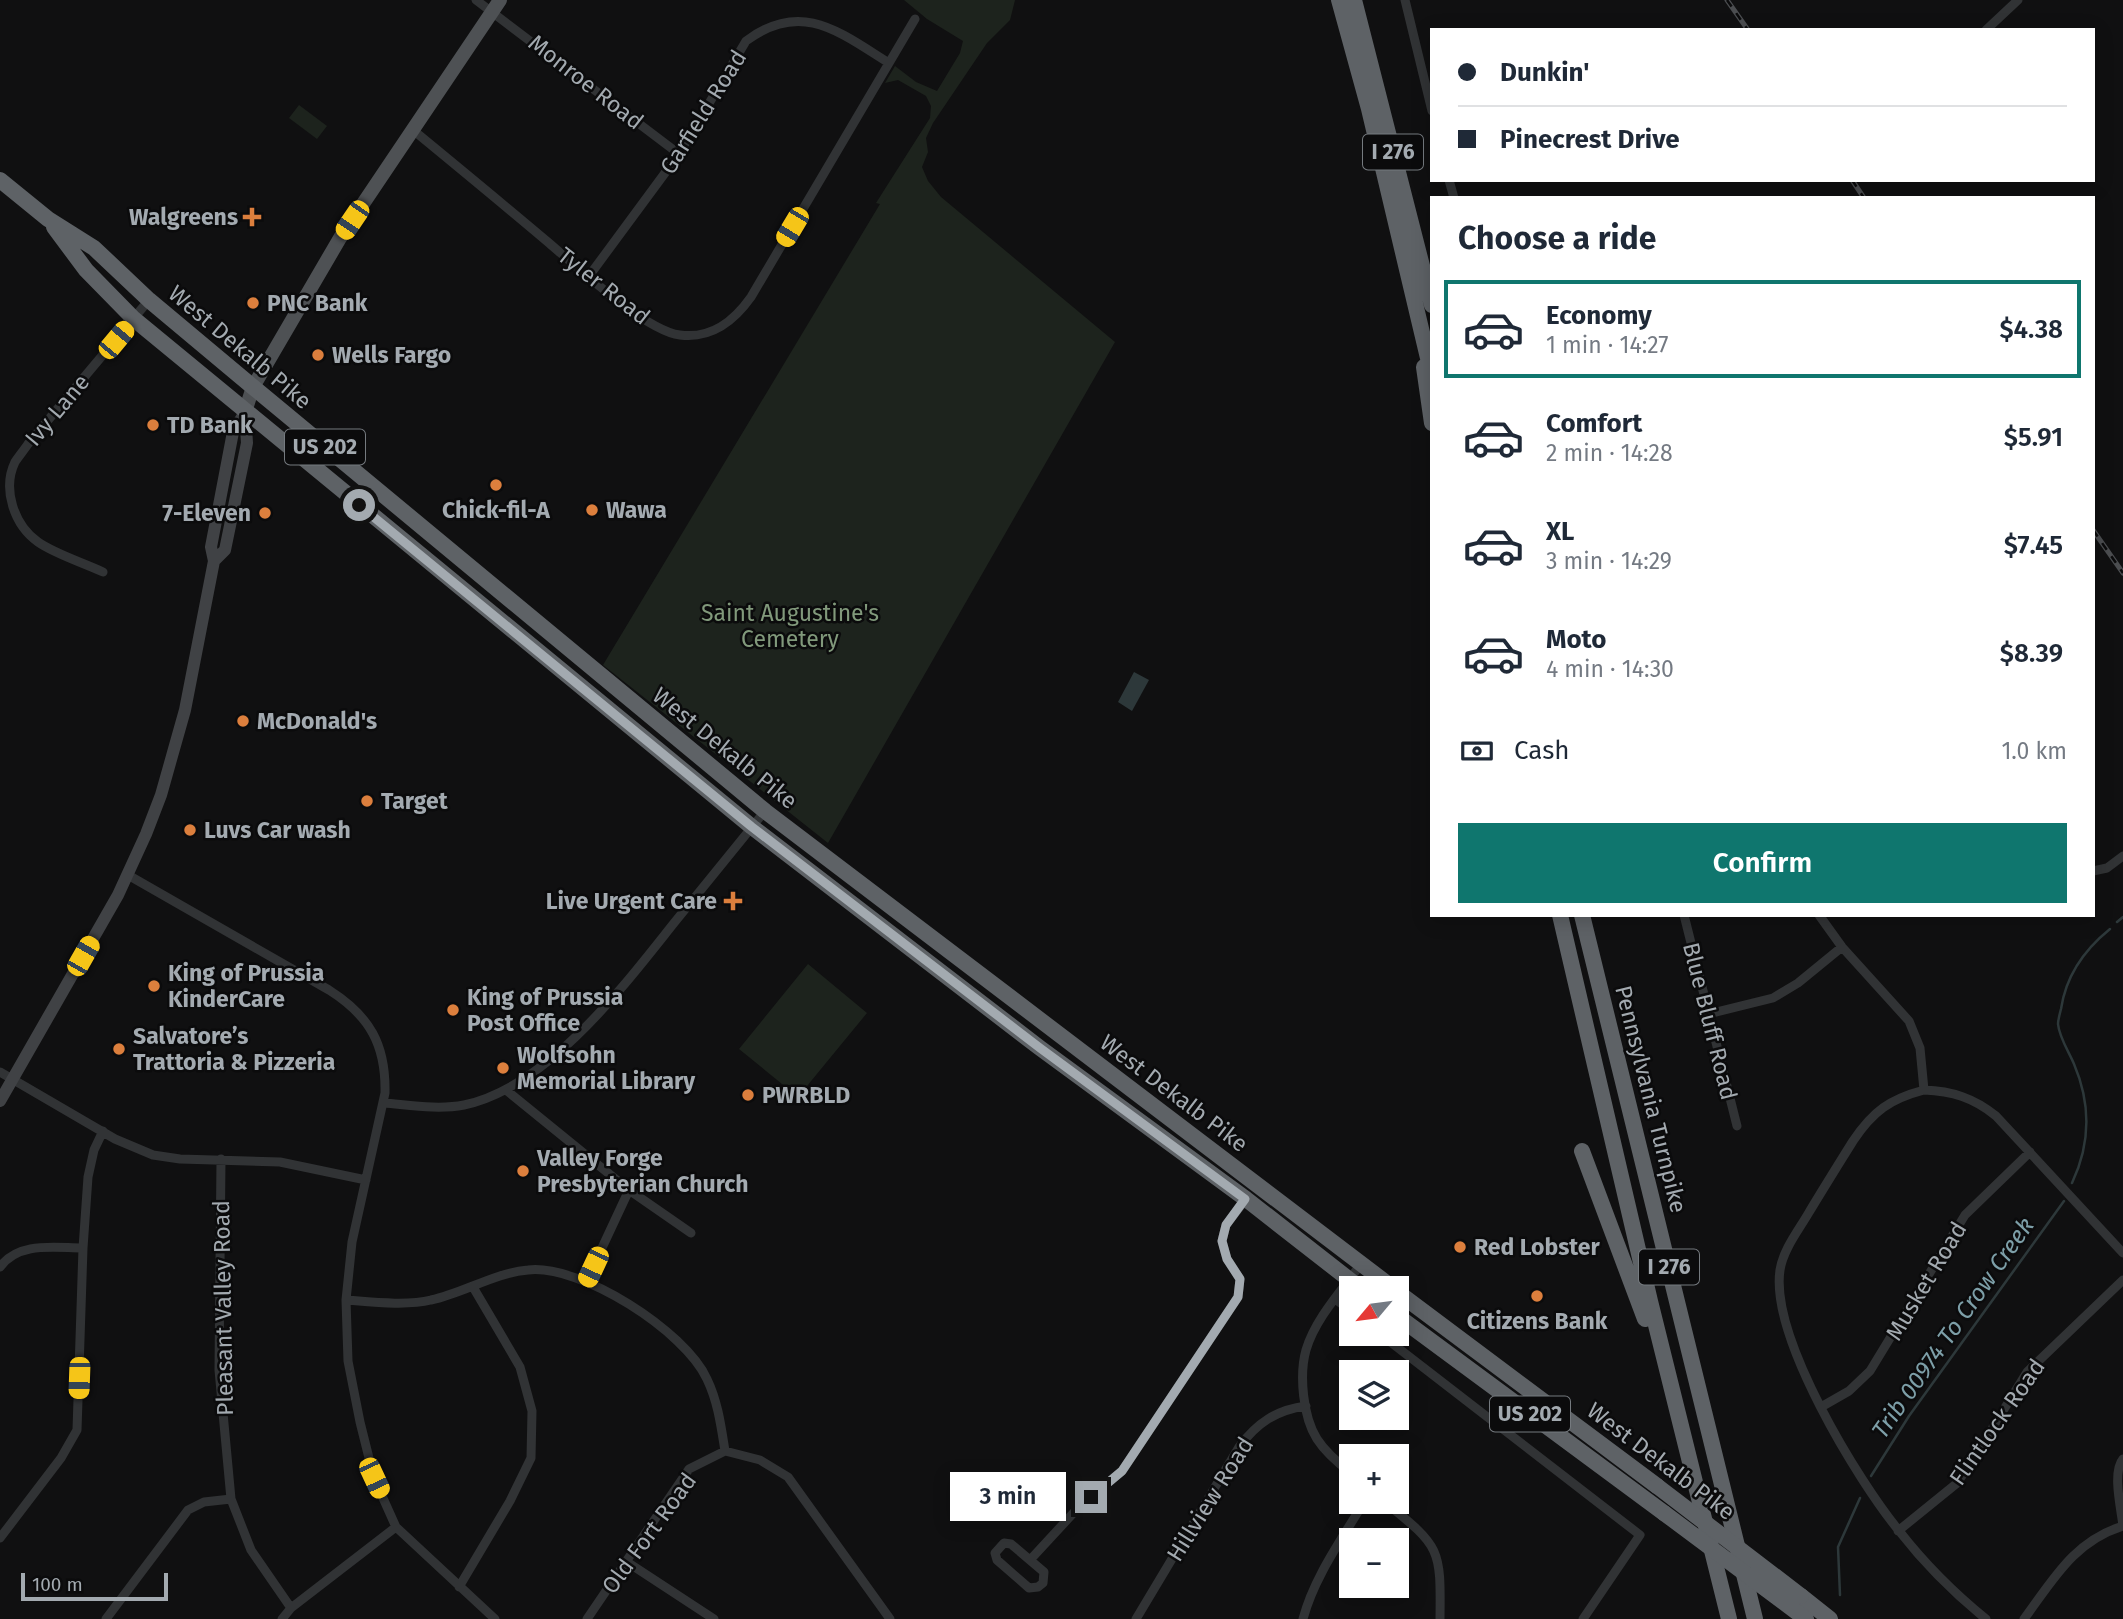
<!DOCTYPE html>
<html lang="en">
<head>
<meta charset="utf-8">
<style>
	body { margin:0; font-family:"Fira Sans",sans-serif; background:#f6f6f7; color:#1f2937; height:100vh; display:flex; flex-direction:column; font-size:26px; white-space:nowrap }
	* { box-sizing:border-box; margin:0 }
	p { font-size:23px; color:#747a83 }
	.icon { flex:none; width:38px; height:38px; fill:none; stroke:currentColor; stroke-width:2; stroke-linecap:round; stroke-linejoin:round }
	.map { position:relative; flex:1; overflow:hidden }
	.side { position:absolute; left:1430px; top:196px; width:665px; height:721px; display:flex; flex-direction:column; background:#fff; border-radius:0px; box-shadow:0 4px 18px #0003 }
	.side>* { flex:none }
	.banner { position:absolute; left:1430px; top:28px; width:665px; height:154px; border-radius:0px; box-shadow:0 4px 18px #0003; display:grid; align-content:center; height:154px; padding:0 28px; background:#fff }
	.needle { width:46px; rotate:241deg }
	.buttons { position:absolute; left:1339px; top:1276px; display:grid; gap:14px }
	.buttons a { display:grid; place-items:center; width:70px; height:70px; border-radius:0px; background:#fff; box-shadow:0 4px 18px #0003; font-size:35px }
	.scale { position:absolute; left:21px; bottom:18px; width:147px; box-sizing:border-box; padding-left:7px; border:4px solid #a3aab0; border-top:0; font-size:19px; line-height:24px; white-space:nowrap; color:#a3aab0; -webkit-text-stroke:5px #0b0b0c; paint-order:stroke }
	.end { position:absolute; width:32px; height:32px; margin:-16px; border:9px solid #a3aab0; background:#111; box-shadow:0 0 0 4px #111 }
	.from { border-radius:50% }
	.bubble { position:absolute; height:49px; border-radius:0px; background:#fff; box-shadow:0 4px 18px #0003; font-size:23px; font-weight:600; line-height:49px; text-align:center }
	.car { position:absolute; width:21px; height:42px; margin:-21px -10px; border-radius:9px; box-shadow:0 0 5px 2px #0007; background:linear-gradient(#f5c518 24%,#345 0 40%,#f5c518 0 76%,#345 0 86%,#f5c518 0) }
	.banner b { display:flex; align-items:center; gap:24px; height:66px; font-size:26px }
	.banner b+b { border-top:2px solid #e0e1e3 }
	.banner i { width:18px; height:18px; background:#1f2937 }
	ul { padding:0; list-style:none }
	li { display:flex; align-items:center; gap:21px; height:98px; margin:0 14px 10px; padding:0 14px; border:4px solid transparent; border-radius:0px }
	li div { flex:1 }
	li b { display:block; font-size:26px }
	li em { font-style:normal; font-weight:600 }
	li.active { border-color:#0f766e }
	li>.icon { width:63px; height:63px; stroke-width:1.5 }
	h2 { padding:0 28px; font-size:32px; line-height:84px }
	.pay { display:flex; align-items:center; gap:18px; height:77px; padding:0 28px; font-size:26px }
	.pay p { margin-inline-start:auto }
	.primary-button { display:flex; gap:14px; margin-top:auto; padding:14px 28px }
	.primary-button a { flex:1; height:80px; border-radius:0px; background:#0f766e; color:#fff; font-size:28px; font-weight:600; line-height:80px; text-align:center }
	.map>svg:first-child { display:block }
	.green { fill:#1d231d }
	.water { fill:#2d383a }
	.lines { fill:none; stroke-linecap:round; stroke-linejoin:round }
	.stream { stroke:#2d383a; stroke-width:2.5 }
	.street { stroke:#313335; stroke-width:9 }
	.secondary { stroke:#404245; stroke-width:12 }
	.primary { stroke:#4e5154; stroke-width:14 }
	.highway { stroke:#5e6266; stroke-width:16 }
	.rail-casing { stroke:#4b4d50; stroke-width:5 }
	.rail { stroke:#0b0b0c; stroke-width:2.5; stroke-dasharray:8; stroke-linecap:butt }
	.highway-bridge { stroke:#5e6266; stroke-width:16 }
	.route { stroke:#a3aab0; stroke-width:9 }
	.poi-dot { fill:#dc7f3d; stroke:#0b0b0c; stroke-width:2.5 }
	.labels { text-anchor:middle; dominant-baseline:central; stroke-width:5; stroke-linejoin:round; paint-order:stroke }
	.shield { fill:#0b0b0c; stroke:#757a7f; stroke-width:2 }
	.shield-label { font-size:21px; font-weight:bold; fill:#a3aab0 }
	.street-label { font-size:23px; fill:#a3aab0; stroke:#0b0b0c }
	.poi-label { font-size:23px; font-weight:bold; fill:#a3aab0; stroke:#0b0b0c; text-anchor:start }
	.park-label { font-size:23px; fill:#81997b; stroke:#0b0b0c }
	.water-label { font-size:24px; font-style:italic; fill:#7d9fa8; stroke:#0b0b0c }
</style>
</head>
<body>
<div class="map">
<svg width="2123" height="1619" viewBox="0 0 2123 1619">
	<rect width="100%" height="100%" fill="#101011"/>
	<path class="green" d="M904,0H1015L1010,20L987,43L933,123L926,138L928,152L922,167L928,181L941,197L1115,342L828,843L603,665L880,204L876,203L930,118L931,106L926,96L898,80L885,83L895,66L916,82L937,91L960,53L963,41L927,19Z
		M299,105L327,126L317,139L289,118Z
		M808,964L867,1013L798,1097L739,1049Z"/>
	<path class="water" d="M1134,672L1149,680L1132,711L1118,702Z"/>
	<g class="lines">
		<path class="stream" d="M2117,922L2123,917
			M2072,1183C2091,1143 2091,1104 2074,1064C2069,1052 2059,1037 2058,1024C2058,1020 2060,1013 2061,1009C2066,975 2084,950 2110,929
			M1871,1476L1909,1416L2064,1201
			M1840,1595L1838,1547L1860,1498"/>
		<path class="street" d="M476,0L679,154
			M1405,0L1432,111
			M1986,30L2018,0
			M413,130C458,167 504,205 549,243C577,267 646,331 680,335C712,339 734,321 751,297L915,19
			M1449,180L1454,198
			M589,276L679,154L746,41C801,0 838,31 889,63
			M103,572C84,563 55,554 38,542C14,525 2,489 15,462C19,456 24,450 28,444L149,300
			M2093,871L2107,868L2123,856
			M128,875L329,990C370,1016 386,1045 385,1093L352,1242L346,1300L348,1361L360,1422L374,1478L396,1527L495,1619
			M1684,915L1737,1126
			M1819,915L1842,947L1909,1021L1920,1048L1924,1090C1952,1091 1974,1098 1996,1116L2123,1253
			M1708,1014L1773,998L1798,983L1842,947
			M0,1072L115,1139L153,1155L180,1159L280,1162L366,1180
			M506,1090L629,1190L587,1280
			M1924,1090C1890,1099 1873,1111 1853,1141C1838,1165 1823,1189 1808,1214C1798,1231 1783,1250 1780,1270C1770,1337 1858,1481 1900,1532C1925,1564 1954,1593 1986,1619
			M384,1103C409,1105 438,1110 464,1105C548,1087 623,987 674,923C704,886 735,848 765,811
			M221,1159L219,1370L231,1499L251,1550L291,1608
			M629,1190L691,1233
			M0,1267C19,1241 55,1248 83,1248
			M1335,1299L1351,1311
			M346,1300C372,1302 407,1306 431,1300C464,1293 494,1273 528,1270C581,1264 685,1331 707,1379C718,1402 721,1426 725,1451
			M1380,1334L1640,1535L1583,1619
			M1821,1407L1849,1391L1870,1371L1965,1215L2030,1152
			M1351,1473C1338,1463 1326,1453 1317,1439C1303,1417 1299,1375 1306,1350C1315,1319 1342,1290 1361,1264
			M1385,1502C1440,1547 1441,1547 1440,1619
			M2123,1526C2121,1508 2112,1472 2123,1459
			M1898,1531L1956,1484L1969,1466L2027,1372L2123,1280
			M0,1538L61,1458L77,1430L83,1248L88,1177L94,1150L103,1131
			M1004,1543L1011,1544L1044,1572L1043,1583L1038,1587L1029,1588L997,1560L995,1553Z
			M1030,1560L1078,1508L1122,1471L1238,1297L1240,1279L1227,1259L1222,1241L1226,1225L1246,1199
			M627,1562L714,1619
			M459,1587L510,1501L531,1458L532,1411L520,1367L473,1287
			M106,1619L188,1510L204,1502L231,1499
			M282,1619L291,1608L396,1527
			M587,1619L689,1469L725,1451L760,1460L788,1477L890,1619
			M1136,1619L1239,1447C1257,1423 1276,1410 1306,1406
			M1303,1619C1314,1577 1342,1539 1364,1502
			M2024,1619C2053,1580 2074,1541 2123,1526"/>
		<path class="secondary" d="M214,561L225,550L247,443L245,412
			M0,1101L118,895L146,834L161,795L185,710L214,561L211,547L233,432L245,412"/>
		<path class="primary" d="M245,412L253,387L340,238L500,0"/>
		<path class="highway" d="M1339,0L1369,109L1432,375
			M1354,0L1432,305
			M0,180L48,219L94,248L149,300L253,387L765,811L1393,1288
			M54,227L86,270L134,319L752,827L1040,1048L1246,1199L1360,1288
			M1424,367L1432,423
			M1560,915L1650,1301L1729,1619
			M1582,915L1755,1619
			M1582,1151L1645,1319
			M1396,1291L1657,1486
			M1396,1315L1664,1513
			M1801,1596L1830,1619"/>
		<defs>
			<path id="rail" d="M1727,0L1748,30
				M1852,180L1864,198
				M2093,530L2123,573"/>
		</defs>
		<use href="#rail" class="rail-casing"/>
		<use href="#rail" class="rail"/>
		<path class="highway-bridge" d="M1657,1486L1801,1596
			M1664,1513L1806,1619"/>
	</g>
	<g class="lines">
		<path class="route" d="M359,505L752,827L1040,1048L1245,1199L1226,1225L1222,1241L1227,1259L1240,1279L1238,1297L1122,1471L1091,1497"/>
	</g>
	<g class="poi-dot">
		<path d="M248.5 206.5h7v7h7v7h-7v7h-7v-7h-7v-7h7z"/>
		<circle cx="253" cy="303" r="7"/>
		<circle cx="318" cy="355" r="7"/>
		<circle cx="153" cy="425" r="7"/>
		<circle cx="496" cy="485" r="7"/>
		<circle cx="592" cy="510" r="7"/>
		<circle cx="265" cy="513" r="7"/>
		<circle cx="243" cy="721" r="7"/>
		<circle cx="367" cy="801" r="7"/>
		<circle cx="190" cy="830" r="7"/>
		<path d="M729.5 890.5h7v7h7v7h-7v7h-7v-7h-7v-7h7z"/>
		<circle cx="154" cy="986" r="7"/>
		<circle cx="453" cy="1010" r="7"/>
		<circle cx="119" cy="1049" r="7"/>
		<circle cx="503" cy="1068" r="7"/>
		<circle cx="748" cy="1095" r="7"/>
		<circle cx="523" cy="1171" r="7"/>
		<circle cx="1460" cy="1247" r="7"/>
		<circle cx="1537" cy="1296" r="7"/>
	</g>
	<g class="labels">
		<g class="shield">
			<rect x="1363" y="134.5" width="60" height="35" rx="5"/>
			<rect x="285" y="429.5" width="80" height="35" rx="5"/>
			<rect x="1639" y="1249.5" width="60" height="35" rx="5"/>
			<rect x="1490" y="1396.5" width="80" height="35" rx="5"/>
		</g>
		<g class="shield-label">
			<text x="1393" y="152">I 276</text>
			<text x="325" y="447">US 202</text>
			<text x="1669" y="1267">I 276</text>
			<text x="1530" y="1414">US 202</text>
		</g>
		<g class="street-label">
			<text transform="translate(586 82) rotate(38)">Monroe Road</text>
			<text transform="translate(703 112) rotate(-58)">Garfield Road</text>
			<text transform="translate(604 286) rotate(38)">Tyler Road</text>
			<text transform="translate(240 347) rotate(40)">West Dekalb Pike</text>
			<text transform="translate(57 410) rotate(-50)">Ivy Lane</text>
			<text transform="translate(725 748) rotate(39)">West Dekalb Pike</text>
			<text transform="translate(1710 1021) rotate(76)">Blue Bluff Road</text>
			<text transform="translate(1174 1093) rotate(37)">West Dekalb Pike</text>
			<text transform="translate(1651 1099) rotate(76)">Pennsylvania Turnpike</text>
			<text transform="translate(1926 1281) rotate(-59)">Musket Road</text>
			<text transform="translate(223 1308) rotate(-91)">Pleasant Valley Road</text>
			<text transform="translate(1997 1422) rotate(-55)">Flintlock Road</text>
			<text transform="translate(1661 1461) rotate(37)">West Dekalb Pike</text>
			<text transform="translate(1210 1499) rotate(-58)">Hillview Road</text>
			<text transform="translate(649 1533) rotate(-54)">Old Fort Road</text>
		</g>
		<g class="poi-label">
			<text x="238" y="217" text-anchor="end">Walgreens</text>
			<text x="267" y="303">PNC Bank</text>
			<text x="332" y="355">Wells Fargo</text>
			<text x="167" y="425">TD Bank</text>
			<text x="496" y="510" text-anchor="middle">Chick-fil-A</text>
			<text x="606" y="510">Wawa</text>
			<text x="251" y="513" text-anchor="end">7-Eleven</text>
			<text x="257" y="721">McDonald's</text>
			<text x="381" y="801">Target</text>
			<text x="204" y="830">Luvs Car wash</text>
			<text x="717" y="901" text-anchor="end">Live Urgent Care</text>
			<text x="168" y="973">King of Prussia<tspan x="168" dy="26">KinderCare</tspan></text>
			<text x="467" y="997">King of Prussia<tspan x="467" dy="26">Post Office</tspan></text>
			<text x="133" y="1036">Salvatore’s<tspan x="133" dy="26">Trattoria &amp; Pizzeria</tspan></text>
			<text x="517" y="1055">Wolfsohn<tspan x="517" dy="26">Memorial Library</tspan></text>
			<text x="762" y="1095">PWRBLD</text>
			<text x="537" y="1158">Valley Forge<tspan x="537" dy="26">Presbyterian Church</tspan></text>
			<text x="1474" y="1247">Red Lobster</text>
			<text x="1537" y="1321" text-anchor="middle">Citizens Bank</text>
		</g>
		<g class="park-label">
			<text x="790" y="613">Saint Augustine's<tspan x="790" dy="26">Cemetery</tspan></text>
		</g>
		<g class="water-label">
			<text transform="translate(1953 1328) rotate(-55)">Trib 00974 To Crow Creek</text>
		</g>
	</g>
</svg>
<div class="buttons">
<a><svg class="needle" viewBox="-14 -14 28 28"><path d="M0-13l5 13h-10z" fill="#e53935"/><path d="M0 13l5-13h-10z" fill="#747a83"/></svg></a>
<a><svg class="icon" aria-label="layers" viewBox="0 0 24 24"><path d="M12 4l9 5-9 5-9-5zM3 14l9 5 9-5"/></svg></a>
<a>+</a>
<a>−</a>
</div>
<div class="scale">100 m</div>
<i class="end from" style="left:359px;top:505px"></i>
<i class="end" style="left:1091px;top:1497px"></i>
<div class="bubble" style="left:950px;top:1472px;width:116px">3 min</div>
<i class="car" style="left:352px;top:220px;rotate:214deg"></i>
<i class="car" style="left:792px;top:227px;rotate:211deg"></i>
<i class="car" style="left:116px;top:340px;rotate:40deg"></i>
<i class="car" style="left:83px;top:956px;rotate:30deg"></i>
<i class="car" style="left:593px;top:1267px;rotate:205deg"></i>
<i class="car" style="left:79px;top:1378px;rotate:182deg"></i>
<i class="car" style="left:374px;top:1478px;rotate:155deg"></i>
<div class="banner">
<b><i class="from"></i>Dunkin'</b>
<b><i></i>Pinecrest Drive</b>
</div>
<section class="side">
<h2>Choose a ride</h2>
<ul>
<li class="active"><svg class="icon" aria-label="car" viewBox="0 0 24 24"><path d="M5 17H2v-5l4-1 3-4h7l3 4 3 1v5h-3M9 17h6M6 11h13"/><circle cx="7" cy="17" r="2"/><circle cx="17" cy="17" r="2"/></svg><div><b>Economy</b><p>1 min · 14:27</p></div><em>$4.38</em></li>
<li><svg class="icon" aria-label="car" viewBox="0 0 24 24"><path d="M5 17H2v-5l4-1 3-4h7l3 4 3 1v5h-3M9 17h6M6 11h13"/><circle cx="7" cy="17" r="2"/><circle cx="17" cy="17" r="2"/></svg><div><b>Comfort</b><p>2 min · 14:28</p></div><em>$5.91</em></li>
<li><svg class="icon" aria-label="car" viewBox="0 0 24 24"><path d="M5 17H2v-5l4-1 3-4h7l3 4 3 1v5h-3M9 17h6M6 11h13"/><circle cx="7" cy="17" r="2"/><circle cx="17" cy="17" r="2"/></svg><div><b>XL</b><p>3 min · 14:29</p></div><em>$7.45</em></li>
<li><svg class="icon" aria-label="car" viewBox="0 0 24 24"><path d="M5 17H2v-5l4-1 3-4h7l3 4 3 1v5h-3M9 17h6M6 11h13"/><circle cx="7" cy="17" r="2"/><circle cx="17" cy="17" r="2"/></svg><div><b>Moto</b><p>4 min · 14:30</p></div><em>$8.39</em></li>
</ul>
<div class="pay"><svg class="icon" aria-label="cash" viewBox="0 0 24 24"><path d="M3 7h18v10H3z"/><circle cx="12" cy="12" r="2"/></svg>Cash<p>1.0 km</p></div>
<div class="primary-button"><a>Confirm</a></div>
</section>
</div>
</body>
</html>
